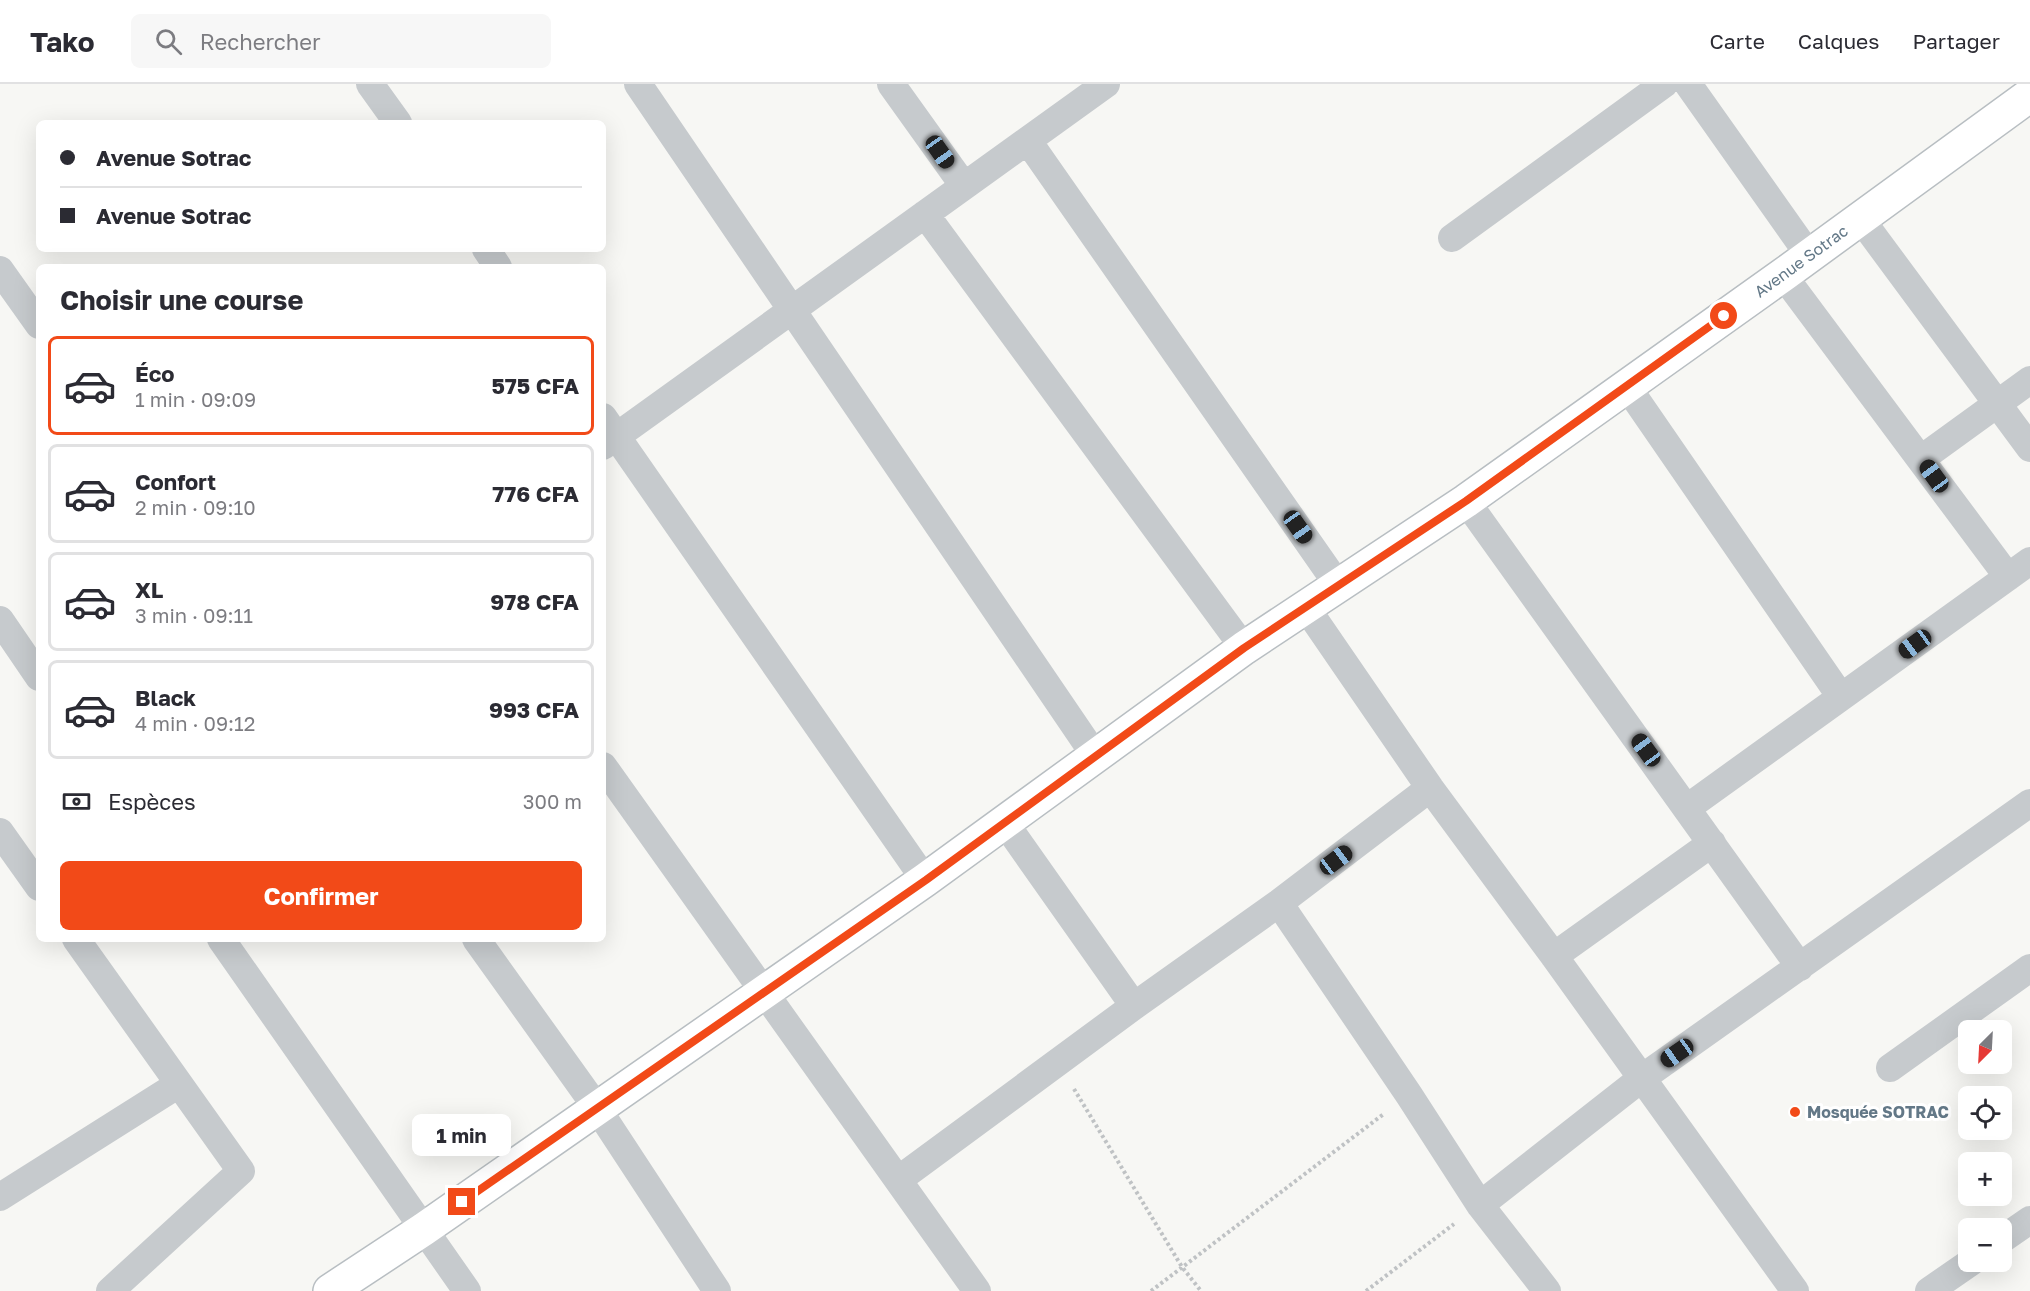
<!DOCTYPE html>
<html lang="fr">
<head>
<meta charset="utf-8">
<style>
	body { margin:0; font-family:"Golos Text",sans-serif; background:#f7f7f7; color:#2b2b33; height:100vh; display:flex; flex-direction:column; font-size:22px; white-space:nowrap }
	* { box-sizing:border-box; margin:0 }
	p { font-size:20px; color:#7c7c81 }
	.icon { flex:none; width:33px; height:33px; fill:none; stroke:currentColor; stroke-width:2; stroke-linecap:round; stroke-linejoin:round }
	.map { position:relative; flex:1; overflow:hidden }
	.sheet { position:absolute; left:36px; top:180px; width:570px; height:678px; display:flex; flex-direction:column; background:#fff; border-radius:9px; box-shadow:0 6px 24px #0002 }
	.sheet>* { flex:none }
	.guide { position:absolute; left:36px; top:36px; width:570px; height:132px; border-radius:9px; box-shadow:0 6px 24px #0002; display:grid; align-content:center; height:132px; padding:0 24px; background:#fff }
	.needle { width:39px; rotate:204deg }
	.fabs { position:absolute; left:1958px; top:936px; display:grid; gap:12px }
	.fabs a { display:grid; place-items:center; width:54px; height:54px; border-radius:9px; background:#fff; box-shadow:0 6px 24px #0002; font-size:30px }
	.end { position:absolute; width:27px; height:27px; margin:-14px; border:8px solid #f24a18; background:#fff; box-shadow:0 0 0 3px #fff }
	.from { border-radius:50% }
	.bubble { position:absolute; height:42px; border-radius:9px; background:#fff; box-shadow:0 6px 24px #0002; font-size:20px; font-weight:700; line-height:42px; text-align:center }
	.car { position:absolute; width:18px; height:36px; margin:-18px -9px; border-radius:8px; box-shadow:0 0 4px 2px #0007; background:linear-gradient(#222 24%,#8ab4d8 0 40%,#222 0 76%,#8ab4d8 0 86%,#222 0) }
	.guide b { display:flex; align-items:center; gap:21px; height:57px; font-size:22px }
	.guide b+b { border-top:2px solid #e1e1e2 }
	.guide i { width:15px; height:15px; background:#2b2b33 }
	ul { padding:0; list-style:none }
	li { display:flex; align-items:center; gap:18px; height:99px; margin:0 12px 9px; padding:0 12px; border:3px solid #e1e1e2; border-radius:9px }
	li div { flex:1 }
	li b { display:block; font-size:22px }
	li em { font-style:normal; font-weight:700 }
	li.selected { border-color:#f24a18 }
	li>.icon { width:54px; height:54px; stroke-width:1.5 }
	h2 { padding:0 24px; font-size:27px; line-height:72px }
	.pay { display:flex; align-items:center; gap:15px; height:66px; padding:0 24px; font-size:22px }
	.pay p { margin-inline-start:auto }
	.primary-button { display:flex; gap:12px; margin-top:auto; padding:12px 24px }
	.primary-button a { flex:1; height:69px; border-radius:9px; background:#f24a18; color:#fff; font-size:24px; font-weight:700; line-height:69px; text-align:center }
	header { display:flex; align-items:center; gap:36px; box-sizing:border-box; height:84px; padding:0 30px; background:#fff; border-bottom:2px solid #e1e1e2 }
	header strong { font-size:28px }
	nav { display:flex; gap:33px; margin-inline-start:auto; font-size:21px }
	.search { width:420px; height:54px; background:#f7f7f7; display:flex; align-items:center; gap:15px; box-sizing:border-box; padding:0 21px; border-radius:9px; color:#7c7c81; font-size:22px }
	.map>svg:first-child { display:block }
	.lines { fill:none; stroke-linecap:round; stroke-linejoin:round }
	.secondary-casing { stroke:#b8bec2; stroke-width:36 }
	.path { stroke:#bfc2c4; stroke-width:4; stroke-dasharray:3 3; stroke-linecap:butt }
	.street { stroke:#c6cacd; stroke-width:28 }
	.secondary { stroke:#fff; stroke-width:33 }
	.route { stroke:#f24a18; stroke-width:8 }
	.poi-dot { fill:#f24a18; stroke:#fff; stroke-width:2 }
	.labels { text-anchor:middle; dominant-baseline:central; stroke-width:6; stroke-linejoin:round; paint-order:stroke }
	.street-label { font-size:16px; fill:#637887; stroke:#fff }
	.poi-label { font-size:16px; font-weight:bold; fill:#637887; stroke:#fff; text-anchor:start }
</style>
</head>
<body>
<header>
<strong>Tako</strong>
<div class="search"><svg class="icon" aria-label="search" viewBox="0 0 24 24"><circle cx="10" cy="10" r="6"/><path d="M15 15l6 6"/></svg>Rechercher</div>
<nav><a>Carte</a><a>Calques</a><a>Partager</a></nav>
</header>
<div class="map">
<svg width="2030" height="1207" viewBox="0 0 2030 1207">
	<rect width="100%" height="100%" fill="#f7f7f4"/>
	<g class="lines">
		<defs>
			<path id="secondary" d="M330,1207L424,1145L925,796L1244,564L1466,417L1783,191L2030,11"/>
		</defs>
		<use href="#secondary" class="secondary-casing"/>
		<path class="path" d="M1074,1005L1182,1183L1201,1207
			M1151,1207L1385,1029
			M1366,1207L1454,1140"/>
		<path class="street" d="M370,0L398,39
			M638,0L1096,673
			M891,0L964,102
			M1688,0L1809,171
			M1028,57L1338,501
			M925,130L1244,564
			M1860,134L2030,364
			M1452,154L1664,0
			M486,165L498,183
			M0,186L39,241
			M1783,191L2008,493
			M1626,301L1841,613
			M603,333L925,796
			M603,362L1106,0
			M1921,375L2030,296
			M1466,417L1800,883
			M1305,522L1430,704L1554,872L1795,1207
			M0,536L39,593
			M603,682L977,1207
			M1687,724L2030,477
			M1005,739L1134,922
			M0,748L39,803
			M1279,819L1409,1011L1480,1121L1547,1207
			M76,855L241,1087L110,1207
			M221,855L467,1207
			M476,855L597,1024L717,1207
			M1554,872L1712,759
			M1890,984L2030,884
			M898,1096L1134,922L1279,819L1430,704
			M0,1113L179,1000
			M1480,1121L1642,994L2030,719
			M2001,1156L2030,1136
			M1929,1207L1971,1178"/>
		<use href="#secondary" class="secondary"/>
	</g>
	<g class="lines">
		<path class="route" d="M462,1118L926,796L1244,564L1466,417L1724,232"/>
	</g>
	<circle class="poi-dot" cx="1795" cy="1028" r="6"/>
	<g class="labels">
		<g class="street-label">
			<text transform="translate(1801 177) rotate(-36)">Avenue Sotrac</text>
		</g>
		<g class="poi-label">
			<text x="1807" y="1028">Mosquée SOTRAC</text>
		</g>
	</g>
</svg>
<div class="fabs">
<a><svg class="needle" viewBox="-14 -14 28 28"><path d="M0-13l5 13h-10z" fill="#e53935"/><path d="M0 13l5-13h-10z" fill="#7c7c81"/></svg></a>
<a><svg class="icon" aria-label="locate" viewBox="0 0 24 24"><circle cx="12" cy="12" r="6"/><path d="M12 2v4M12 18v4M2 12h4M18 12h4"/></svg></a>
<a>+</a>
<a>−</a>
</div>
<i class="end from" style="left:1724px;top:232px"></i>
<i class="end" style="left:462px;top:1118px"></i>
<div class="bubble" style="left:412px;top:1030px;width:99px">1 min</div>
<i class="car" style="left:940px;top:68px;rotate:145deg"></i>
<i class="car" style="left:1934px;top:392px;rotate:324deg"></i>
<i class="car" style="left:1298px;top:443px;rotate:145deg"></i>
<i class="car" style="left:1915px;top:560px;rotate:234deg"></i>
<i class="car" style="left:1646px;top:666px;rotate:324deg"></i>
<i class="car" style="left:1336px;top:776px;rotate:53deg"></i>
<i class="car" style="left:1677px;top:969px;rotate:235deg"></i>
<div class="guide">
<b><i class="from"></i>Avenue Sotrac</b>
<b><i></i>Avenue Sotrac</b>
</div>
<section class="sheet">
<h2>Choisir une course</h2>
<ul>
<li class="selected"><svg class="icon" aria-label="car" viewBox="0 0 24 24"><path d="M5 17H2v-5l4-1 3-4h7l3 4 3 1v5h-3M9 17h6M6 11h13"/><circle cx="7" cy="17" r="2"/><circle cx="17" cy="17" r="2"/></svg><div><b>Éco</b><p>1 min · 09:09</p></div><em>575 CFA</em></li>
<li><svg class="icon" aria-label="car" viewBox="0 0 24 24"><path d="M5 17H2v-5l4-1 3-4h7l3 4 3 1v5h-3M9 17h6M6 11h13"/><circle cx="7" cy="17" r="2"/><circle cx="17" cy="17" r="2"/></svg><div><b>Confort</b><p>2 min · 09:10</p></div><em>776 CFA</em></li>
<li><svg class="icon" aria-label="car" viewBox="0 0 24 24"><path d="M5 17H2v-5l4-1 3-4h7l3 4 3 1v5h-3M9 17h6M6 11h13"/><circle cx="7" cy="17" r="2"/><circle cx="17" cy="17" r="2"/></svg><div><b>XL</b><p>3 min · 09:11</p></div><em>978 CFA</em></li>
<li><svg class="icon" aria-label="car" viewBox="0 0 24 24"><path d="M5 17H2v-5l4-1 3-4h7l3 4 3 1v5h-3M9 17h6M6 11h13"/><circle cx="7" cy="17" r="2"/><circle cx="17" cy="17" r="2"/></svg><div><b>Black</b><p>4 min · 09:12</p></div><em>993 CFA</em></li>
</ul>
<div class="pay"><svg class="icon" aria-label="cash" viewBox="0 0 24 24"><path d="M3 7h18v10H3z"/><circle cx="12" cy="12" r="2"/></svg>Espèces<p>300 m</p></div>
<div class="primary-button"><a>Confirmer</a></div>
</section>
</div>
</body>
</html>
